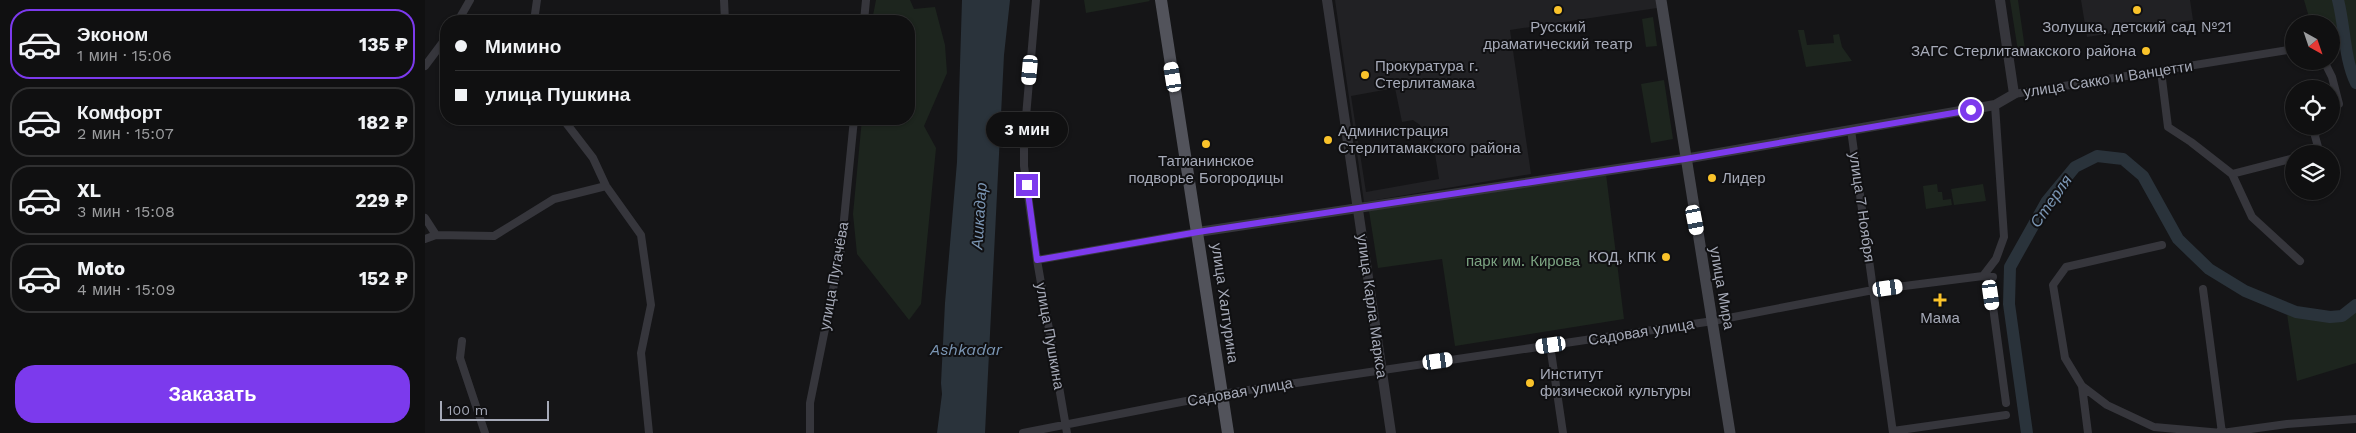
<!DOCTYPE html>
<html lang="ru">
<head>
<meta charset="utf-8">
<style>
	body { margin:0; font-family:"Work Sans",sans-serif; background:#19191a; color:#f1f3f6; height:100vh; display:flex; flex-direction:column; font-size:19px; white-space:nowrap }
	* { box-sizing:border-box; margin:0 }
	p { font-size:16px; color:#9c9d9f }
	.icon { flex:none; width:28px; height:28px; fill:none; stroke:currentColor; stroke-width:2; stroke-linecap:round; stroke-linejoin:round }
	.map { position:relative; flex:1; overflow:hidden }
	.panel { display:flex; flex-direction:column; background:#101011; width:425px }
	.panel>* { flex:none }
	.top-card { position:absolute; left:15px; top:15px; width:475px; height:110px; border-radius:20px; box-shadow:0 1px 4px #0004,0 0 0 1px #303031; display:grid; align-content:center; height:110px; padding:0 15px; background:#101011 }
	.needle { width:32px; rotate:140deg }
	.tools { position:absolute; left:1860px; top:15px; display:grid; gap:10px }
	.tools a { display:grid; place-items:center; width:55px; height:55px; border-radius:50%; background:#101011; box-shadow:0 1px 4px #0004,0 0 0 1px #303031; font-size:25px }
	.scale { position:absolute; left:15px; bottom:12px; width:109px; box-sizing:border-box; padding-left:5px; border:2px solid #a6aab8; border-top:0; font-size:14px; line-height:18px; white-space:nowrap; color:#a6aab8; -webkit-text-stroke:4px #101012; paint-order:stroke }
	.end { position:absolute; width:22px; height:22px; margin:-11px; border:6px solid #7c3aed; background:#fff; box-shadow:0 0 0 2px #fff }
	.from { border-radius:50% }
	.bubble { position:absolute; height:35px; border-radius:18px; background:#101011; box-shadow:0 1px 4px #0004,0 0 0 1px #303031; font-size:16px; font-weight:700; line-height:35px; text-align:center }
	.car { position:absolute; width:15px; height:30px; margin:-15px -8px; border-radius:6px; box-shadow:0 0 4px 1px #0007; background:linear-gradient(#fff 24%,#345 0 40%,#fff 0 76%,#345 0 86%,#fff 0) }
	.top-card b { display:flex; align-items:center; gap:18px; height:48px; font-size:19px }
	.top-card b+b { border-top:1px solid #303031 }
	.top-card i { width:12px; height:12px; background:#f1f3f6 }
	ul { padding:9px 0 0; list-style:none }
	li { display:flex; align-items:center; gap:15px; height:70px; margin:0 10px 8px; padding:0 5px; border:2px solid #303031; border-radius:20px }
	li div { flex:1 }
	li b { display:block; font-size:19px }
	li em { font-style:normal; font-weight:700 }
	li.current { border-color:#7c3aed }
	li>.icon { width:45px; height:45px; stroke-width:1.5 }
	.action { display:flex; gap:10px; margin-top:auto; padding:10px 15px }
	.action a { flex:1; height:58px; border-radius:20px; background:#7c3aed; color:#fff; font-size:20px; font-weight:700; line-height:58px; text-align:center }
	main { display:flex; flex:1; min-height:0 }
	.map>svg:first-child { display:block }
	.built { fill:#212124; fill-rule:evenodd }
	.green { fill:#1d251e }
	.water { fill:#2a333b }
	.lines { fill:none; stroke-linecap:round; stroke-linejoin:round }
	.river { stroke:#2a333b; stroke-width:12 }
	.minor { stroke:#36363c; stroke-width:8 }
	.tertiary { stroke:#36363c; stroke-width:10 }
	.secondary { stroke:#44454c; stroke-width:11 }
	.primary { stroke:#52535b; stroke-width:12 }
	.route { stroke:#7c3aed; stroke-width:6 }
	.poi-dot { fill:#fac32a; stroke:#101012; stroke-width:2 }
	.labels { text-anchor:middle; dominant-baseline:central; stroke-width:4; stroke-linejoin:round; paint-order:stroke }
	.poi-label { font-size:15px; fill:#a6aab8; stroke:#101012 }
	.street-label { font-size:15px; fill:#a6aab8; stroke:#101012 }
	.park-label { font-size:15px; fill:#7ca482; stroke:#101012 }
	.water-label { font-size:16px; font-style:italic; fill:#7b96b4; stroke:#101012 }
</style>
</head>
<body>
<main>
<section class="panel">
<ul>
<li class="current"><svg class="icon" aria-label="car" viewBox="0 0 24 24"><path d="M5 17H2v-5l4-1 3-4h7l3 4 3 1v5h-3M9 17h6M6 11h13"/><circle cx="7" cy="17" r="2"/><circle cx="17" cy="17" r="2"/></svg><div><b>Эконом</b><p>1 мин · 15:06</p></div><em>135 ₽</em></li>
<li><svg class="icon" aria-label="car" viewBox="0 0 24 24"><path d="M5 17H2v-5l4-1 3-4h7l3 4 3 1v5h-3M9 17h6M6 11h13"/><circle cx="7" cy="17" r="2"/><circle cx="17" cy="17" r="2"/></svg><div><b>Комфорт</b><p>2 мин · 15:07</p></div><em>182 ₽</em></li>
<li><svg class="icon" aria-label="car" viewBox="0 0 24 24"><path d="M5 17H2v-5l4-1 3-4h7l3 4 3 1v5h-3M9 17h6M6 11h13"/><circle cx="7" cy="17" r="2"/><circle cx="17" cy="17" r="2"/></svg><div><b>XL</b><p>3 мин · 15:08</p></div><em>229 ₽</em></li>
<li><svg class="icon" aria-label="car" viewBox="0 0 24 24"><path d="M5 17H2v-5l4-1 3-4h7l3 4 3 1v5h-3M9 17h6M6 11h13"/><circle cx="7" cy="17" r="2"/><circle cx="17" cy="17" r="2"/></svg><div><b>Moto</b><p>4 мин · 15:09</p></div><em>152 ₽</em></li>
</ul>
<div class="action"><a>Заказать</a></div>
</section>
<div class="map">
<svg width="1931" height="433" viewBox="0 0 1931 433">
	<rect width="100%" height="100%" fill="#151517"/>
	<path class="built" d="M910,0H1231L1232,8L1085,30L1106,174L939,202ZM970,88L977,122L988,120L995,125L997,137L1007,135L1014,179L941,192L926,96Z
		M1656,0H1765L1768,20L1662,37Z"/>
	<path class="green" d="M451,0H485L489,9L510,7L520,45L522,73L499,126L511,148L496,304L484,320L432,254L428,214L437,119H484V21H447Z
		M659,0H724L725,1L661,13Z
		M1585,0H1593L1600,49L1593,51Z
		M1879,0H1908L1918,43L1906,45V24H1886Z
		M1916,0H1931V75C1922,52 1922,24 1916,0Z
		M1228,17L1232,46L1221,47L1217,19Z
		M1373,30H1379L1382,45L1409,43L1408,35L1414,34L1417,47L1427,61L1381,67Z
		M1239,80L1248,139L1226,143L1216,84Z
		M1181,174L1199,319L1030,346L1017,259L953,268L944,211Z
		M1512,184L1513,192H1517L1518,200L1526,199L1527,205L1501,209L1498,186Z
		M1558,184L1561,201L1529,205L1526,189Z
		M1931,311V363L1872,381L1862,314C1887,318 1909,327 1931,311Z"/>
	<path class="water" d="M537,0H585L579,55L560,433H512L517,394L516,383L520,303L532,162Z"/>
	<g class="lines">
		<path class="river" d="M1913,0C1920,27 1919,58 1931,83
			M1602,433L1584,304L1585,267L1622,201L1650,167L1672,156L1698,159L1718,176L1753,239L1784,269L1820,291L1871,312L1905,317L1917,316L1931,305"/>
		<path class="minor" d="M299,0L300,21
			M611,0L599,140V166L612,260L642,433
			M33,21L45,0
			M109,21L112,0
			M439,21L441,0
			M1899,61L1907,77L1914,104L1906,110
			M0,66L21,38
			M1736,71L1743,127L1766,142L1807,174L1827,217L1875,261
			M1589,94L1869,49
			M138,119L168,158L181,186L216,235L226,305L216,353L224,433
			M1893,126L1890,136L1895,154
			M1426,130L1468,433
			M1807,174L1869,158
			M0,218L11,235
			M0,239L11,235L69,236L129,199L181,186
			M612,260L773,232
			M1558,276L1571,259L1579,237L1570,105
			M1564,277L1581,403
			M1778,289L1797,433
			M37,341L35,358L60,433
			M1125,345L1138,433
			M1657,386L1682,405L1729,427L1797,433L1862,424L1931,419
			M1468,431L1581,415
			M385,433V403L416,250L429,119
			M598,433L797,394L1288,321L1448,290L1558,276L1568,277
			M1663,433L1657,386L1640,358L1628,285L1641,267L1737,245"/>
		<path class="tertiary" d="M902,0L966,433
			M773,232L1259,159L1570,105L1589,94L1575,0"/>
		<path class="secondary" d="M1236,0L1305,433"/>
		<path class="primary" d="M736,0L803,433"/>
	</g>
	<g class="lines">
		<path class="route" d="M602,185L612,260L773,232L1260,159L1546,110"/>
	</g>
	<g class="poi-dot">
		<circle cx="1133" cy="10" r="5"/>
		<circle cx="1712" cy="10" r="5"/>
		<circle cx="1721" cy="51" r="5"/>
		<circle cx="940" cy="75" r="5"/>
		<circle cx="903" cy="140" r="5"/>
		<circle cx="781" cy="144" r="5"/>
		<circle cx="1287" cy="178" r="5"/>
		<circle cx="1241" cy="257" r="5"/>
		<path d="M1512.5 292.5h5v5h5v5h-5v5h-5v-5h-5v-5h5z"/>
		<circle cx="1105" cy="383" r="5"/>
	</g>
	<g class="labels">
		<g class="poi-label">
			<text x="1133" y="27">Русский<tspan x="1133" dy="17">драматический театр</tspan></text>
			<text x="1712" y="27">Золушка, детский сад №21</text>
			<text x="1711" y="51" text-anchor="end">ЗАГС Стерлитамакского района</text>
			<text x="950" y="66" text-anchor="start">Прокуратура г.<tspan x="950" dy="17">Стерлитамака</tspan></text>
			<text x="913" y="131" text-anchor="start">Администрация<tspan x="913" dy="17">Стерлитамакского района</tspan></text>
			<text x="781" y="161">Татианинское<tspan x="781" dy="17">подворье Богородицы</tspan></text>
			<text x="1297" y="178" text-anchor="start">Лидер</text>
			<text x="1231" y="257" text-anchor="end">КОД, КПК</text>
			<text x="1515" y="318">Мама</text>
			<text x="1115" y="374" text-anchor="start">Институт<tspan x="1115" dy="17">физической культуры</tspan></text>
		</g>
		<g class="street-label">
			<text transform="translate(1683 79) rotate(-9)">улица Сакко и Ванцетти</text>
			<text transform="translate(1437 207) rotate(82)">улица 7 Ноября</text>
			<text transform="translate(409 276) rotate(-80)">улица Пугачёва</text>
			<text transform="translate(1297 288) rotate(80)">улица Мира</text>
			<text transform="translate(800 303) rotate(82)">улица Халтурина</text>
			<text transform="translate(947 306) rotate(82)">улица Карла Маркса</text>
			<text transform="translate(1216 332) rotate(-9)">Садовая улица</text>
			<text transform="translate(625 336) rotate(80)">улица Пушкина</text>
			<text transform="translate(815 392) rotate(-10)">Садовая улица</text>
		</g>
		<g class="park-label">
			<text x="1098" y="261">парк им. Кирова</text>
		</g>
		<g class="water-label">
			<text transform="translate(1626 201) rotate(-55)">Стерля</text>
			<text transform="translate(554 216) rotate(-86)">Ашкадар</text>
			<text x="541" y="349">Ashkadar</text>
		</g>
	</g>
</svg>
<div class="tools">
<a><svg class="needle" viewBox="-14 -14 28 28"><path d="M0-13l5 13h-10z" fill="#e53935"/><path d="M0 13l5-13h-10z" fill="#9c9d9f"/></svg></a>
<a><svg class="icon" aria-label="locate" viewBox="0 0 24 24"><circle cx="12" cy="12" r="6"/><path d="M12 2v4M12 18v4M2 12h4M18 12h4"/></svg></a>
<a><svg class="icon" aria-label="layers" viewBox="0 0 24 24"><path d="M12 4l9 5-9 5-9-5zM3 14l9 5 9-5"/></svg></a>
</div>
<div class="scale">100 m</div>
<i class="end from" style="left:1546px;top:110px"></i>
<i class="end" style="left:602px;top:185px"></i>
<div class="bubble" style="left:561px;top:112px;width:82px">3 мин</div>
<i class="car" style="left:605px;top:70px;rotate:185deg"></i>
<i class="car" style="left:748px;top:77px;rotate:351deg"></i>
<i class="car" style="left:1270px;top:220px;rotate:169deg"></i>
<i class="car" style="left:1463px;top:288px;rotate:82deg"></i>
<i class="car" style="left:1566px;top:295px;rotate:172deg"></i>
<i class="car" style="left:1126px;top:345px;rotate:262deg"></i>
<i class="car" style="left:1013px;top:361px;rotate:82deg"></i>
<div class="top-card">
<b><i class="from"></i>Мимино</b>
<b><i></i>улица Пушкина</b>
</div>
</div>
</main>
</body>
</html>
